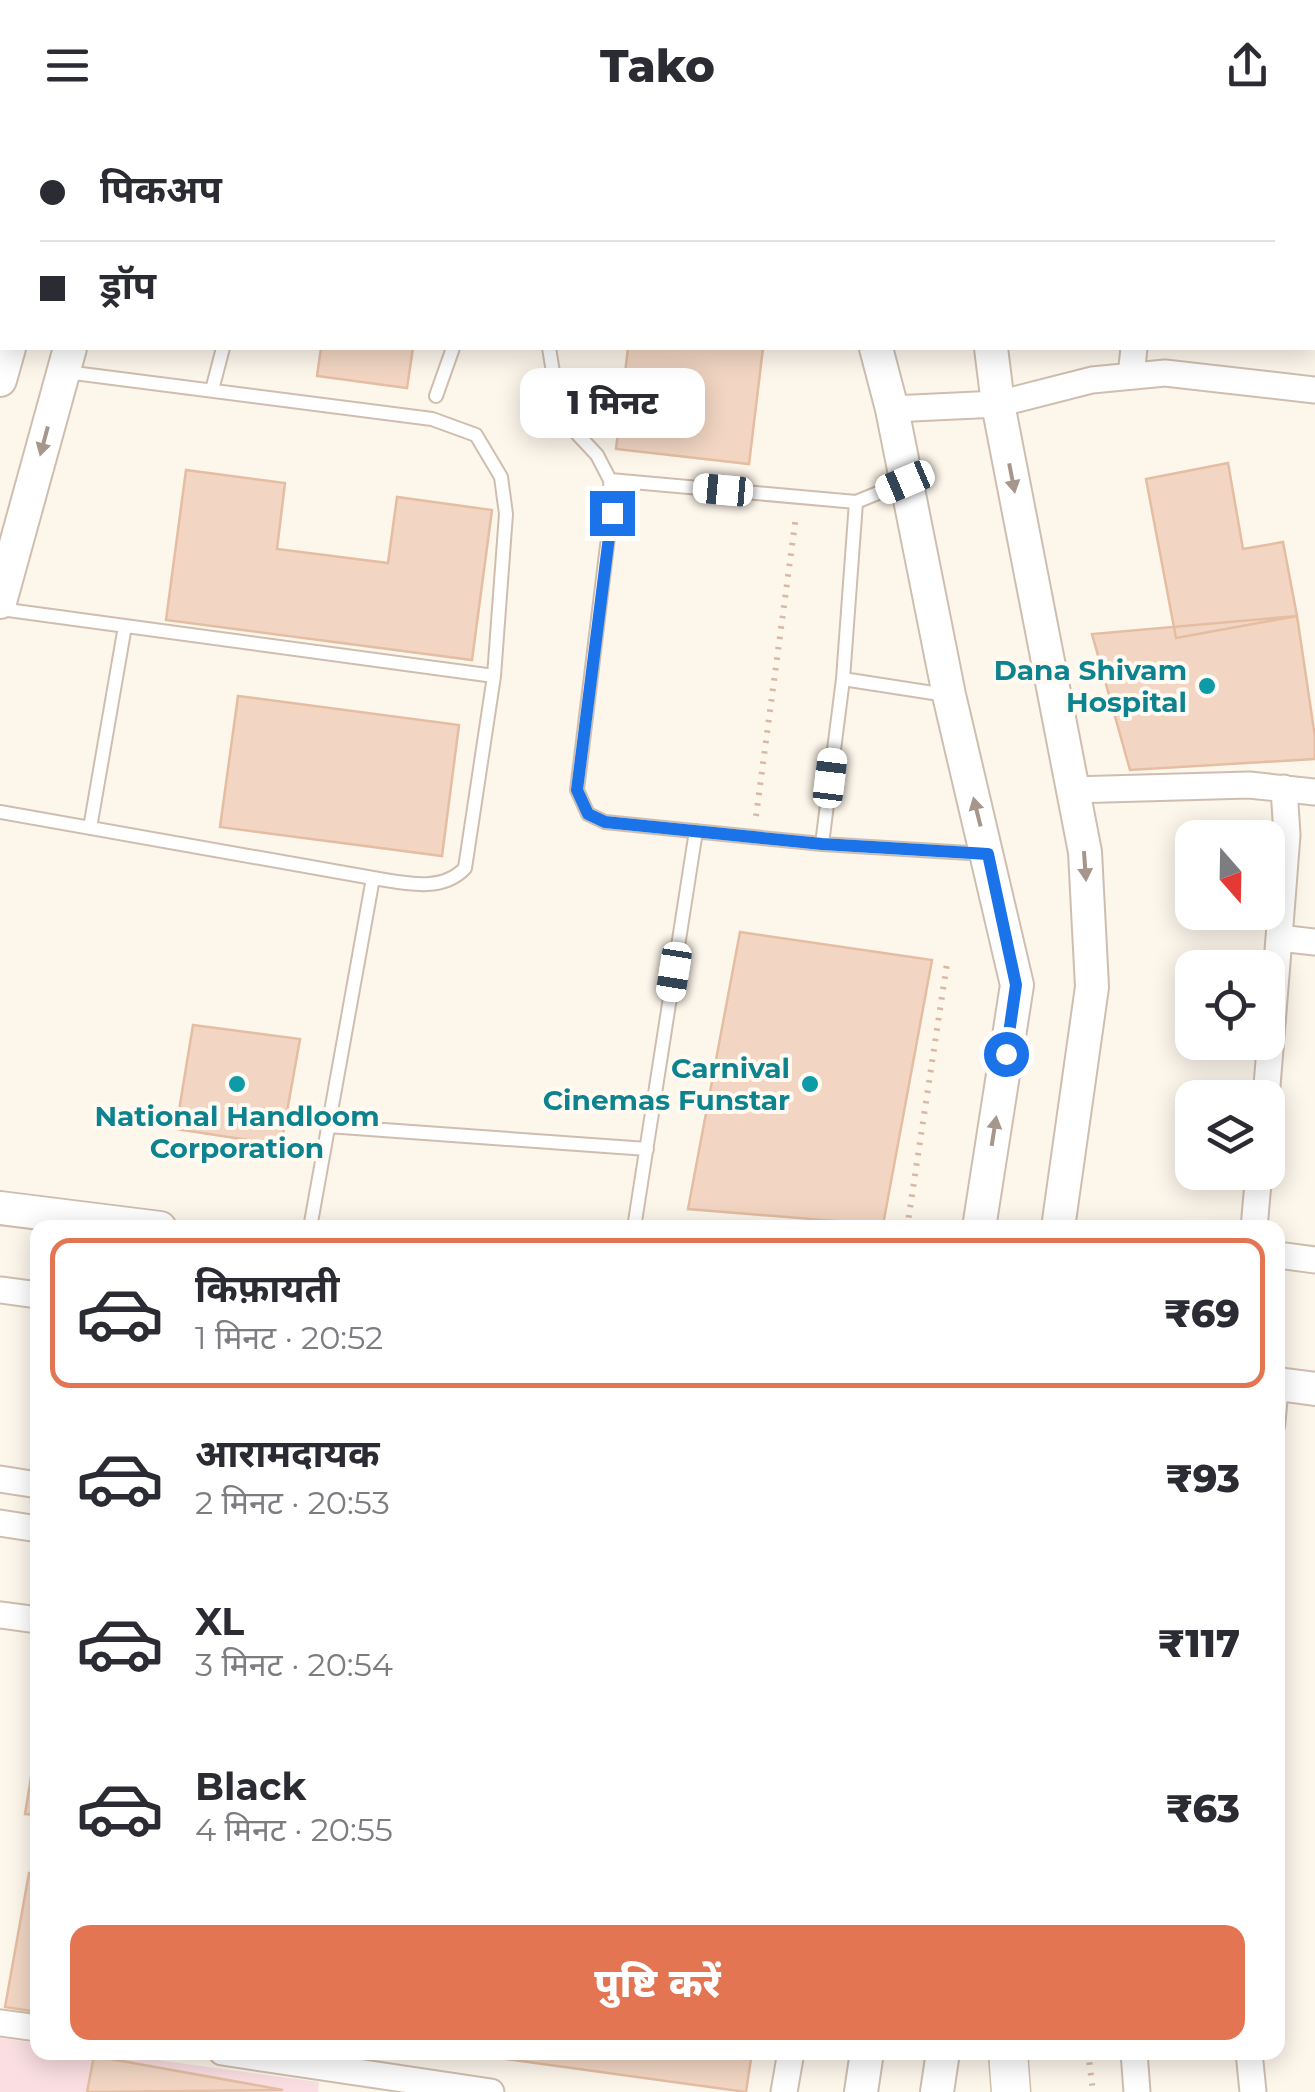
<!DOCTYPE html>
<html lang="hi">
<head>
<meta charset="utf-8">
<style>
	body { margin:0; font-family:Montserrat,"Noto Sans Devanagari",sans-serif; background:#f2f2f3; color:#2b2b33; height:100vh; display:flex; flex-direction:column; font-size:38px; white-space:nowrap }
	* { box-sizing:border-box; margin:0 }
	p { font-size:32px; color:#7c7c81 }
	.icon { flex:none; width:55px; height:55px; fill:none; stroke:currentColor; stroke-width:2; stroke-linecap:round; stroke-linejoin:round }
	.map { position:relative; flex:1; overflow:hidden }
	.side { position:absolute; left:30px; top:1090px; width:1255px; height:840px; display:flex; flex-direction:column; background:#fff; border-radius:20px; box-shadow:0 5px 25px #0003 }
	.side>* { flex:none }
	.banner { position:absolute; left:0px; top:0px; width:1315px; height:220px; box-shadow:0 5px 25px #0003; display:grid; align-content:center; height:220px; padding:0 40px; background:#fff }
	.needle { width:65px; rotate:160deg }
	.fabs { position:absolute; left:1175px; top:690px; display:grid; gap:20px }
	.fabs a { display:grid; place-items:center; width:110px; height:110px; border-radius:20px; background:#fff; box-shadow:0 5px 25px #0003; font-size:50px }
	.end { position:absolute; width:45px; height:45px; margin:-22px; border:12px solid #1a73e8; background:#fff; box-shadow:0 0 0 5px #fff }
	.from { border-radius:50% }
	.bubble { position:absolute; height:70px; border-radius:20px; background:#fff; box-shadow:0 5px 25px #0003; font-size:32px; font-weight:800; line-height:70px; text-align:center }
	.car { position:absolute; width:30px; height:60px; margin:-30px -15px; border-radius:12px; box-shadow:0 0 8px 2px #0007; background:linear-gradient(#fff 24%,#345 0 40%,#fff 0 76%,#345 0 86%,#fff 0) }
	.banner b { display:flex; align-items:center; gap:35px; height:95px; font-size:38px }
	.banner b+b { border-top:2px solid #e1e1e2 }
	.banner i { width:25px; height:25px; background:#2b2b33 }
	ul { padding:18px 0 0; list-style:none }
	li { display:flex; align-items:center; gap:30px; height:150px; margin:0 20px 15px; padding:0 20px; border:5px solid transparent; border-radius:20px }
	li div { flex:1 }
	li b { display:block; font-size:38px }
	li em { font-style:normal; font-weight:800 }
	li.selected { border-color:#e47553 }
	li>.icon { width:90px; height:90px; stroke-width:1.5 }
	.cta { display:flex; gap:20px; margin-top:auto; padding:20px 40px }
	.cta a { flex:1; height:115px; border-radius:20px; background:#e47553; color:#fff; font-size:40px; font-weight:800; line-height:115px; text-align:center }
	header { display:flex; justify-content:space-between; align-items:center; height:130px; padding:0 40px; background:#fff; font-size:45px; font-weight:800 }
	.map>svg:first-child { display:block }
	.medical { fill:#fadee1 }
	.building { fill:#f2d6c3; stroke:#e4bda3; stroke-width:2.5 }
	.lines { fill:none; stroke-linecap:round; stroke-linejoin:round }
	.service-casing { stroke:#cfbeaf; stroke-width:16 }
	.minor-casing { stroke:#cfbeaf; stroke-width:29 }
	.tertiary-casing { stroke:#cfbeaf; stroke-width:36 }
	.secondary-casing { stroke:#d2bfae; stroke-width:41 }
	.path { stroke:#d8b9a5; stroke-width:6; stroke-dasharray:2.5 8; stroke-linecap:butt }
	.service { stroke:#fff; stroke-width:12 }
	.minor { stroke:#fff; stroke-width:25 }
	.tertiary { stroke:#fff; stroke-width:32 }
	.secondary { stroke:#fff; stroke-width:38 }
	.oneway { fill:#a7968b }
	.route { stroke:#1a73e8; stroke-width:12 }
	.culture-dot { fill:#0f9aa8; stroke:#fffaf2; stroke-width:4 }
	.labels { text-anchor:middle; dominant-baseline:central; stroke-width:8; stroke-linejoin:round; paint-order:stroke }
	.culture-label { font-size:28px; font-weight:bold; fill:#0d838f; stroke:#fffaf2; text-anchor:end }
</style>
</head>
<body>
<header><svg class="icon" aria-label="menu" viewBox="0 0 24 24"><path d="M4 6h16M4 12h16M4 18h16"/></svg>Tako<svg class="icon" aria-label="share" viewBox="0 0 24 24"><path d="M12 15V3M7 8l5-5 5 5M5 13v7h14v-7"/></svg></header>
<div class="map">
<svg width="1315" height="1962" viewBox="0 0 1315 1962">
	<rect width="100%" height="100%" fill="#fdf6eb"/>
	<path class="medical" d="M0,1908L37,1913L38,1922L105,1923L319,1952L318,1962H0Z"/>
	<path class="building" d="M1312,102L1315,103V199H1312Z
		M321,218H413L407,258L317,246Z
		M628,218H763L749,334L616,319Z
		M1228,333L1243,419L1283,412L1297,486L1176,508L1146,349Z
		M186,340L285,353L277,419L388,433L397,367L492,380L472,530L166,490Z
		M1297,486L1315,607V629L1130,640L1092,504Z
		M238,566L459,595L442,726L220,697Z
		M740,802L932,830L883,1095L688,1079Z
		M193,895L300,909L281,1015L176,999Z
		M38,1604V1685L25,1684Z
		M29,1743L38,1745V1882L5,1877Z
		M455,1922H752L746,1962Z
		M94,1926L283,1960L87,1962Z"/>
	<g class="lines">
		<defs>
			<path id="service" d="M773,0L794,2
				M276,2V0
				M495,2V0
				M585,2V0
				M549,218L556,260L567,293L597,325L610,350L611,383L577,660L588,684L605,692L822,714
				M212,260L223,218
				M436,266L453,218
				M610,350L856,372
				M905,352L856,372L843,549L822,714L985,724
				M0,479L494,546L506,384L501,347L476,305L432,289L66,242
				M843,549L946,565
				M0,682L373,748C404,753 442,763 465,738L494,546
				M90,698L125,496
				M328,996L647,1019
				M310,1098L373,748
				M634,1098L696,701
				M1278,1297L1282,1255"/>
			<path id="minor" d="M1120,2V0
				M1312,86L1315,87
				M1131,246L1134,218
				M892,279L998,274L1092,250L1165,243L1315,260
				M1071,660L1249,655L1315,662
				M1279,808L1287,705L1284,658
				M1266,968L1279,808L1315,812
				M1254,1098L1259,1042
				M1278,1125L1315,1130
				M0,1160L38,1165
				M0,1349L38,1355
				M0,1393L38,1399
				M0,1485L38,1490
				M0,1893L38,1898
				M222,1922L491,1962
				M1134,1922L1137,1962
				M1249,1922L1253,1962
				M784,1962L791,1922"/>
			<path id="tertiary" d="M67,2V0
				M130,2L131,0
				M823,2L824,0
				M964,2V0
				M876,218L892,279L949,565L1017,855L979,1098
				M991,218L998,274L1085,722L1092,857L1058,1098
				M0,250L9,218
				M0,472L70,218
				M0,1078L160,1098
				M1278,1254L1315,1259
				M861,1962L867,1922
				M937,1962L943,1922"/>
			<path id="secondary" d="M1008,1922L1011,1962"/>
		</defs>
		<use href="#service" class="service-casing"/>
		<use href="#minor" class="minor-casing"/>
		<use href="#tertiary" class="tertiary-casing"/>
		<use href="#secondary" class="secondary-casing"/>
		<path class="path" d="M756,686L796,386
			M907,1098L947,833
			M1088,1922L1093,1962"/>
		<use href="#service" class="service"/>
		<use href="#minor" class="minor"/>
		<use href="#tertiary" class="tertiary"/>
		<use href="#secondary" class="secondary"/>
	</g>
	<defs><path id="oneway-solid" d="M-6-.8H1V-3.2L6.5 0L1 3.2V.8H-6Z" transform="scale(2.5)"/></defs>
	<g class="oneway">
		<use href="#oneway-solid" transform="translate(44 311) rotate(105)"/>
		<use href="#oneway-solid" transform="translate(1012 348) rotate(79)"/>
		<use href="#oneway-solid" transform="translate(977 682) rotate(-104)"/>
		<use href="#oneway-solid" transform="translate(1085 736) rotate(86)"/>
		<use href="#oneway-solid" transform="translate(994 1001) rotate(-81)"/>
	</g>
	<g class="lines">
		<path class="route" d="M612,383L577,660L588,684L605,692L822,714L988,724L1016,855L1006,924"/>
	</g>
	<g class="culture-dot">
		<circle cx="1207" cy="556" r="10"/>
		<circle cx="237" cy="954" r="10"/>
		<circle cx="810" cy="954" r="10"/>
	</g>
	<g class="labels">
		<g class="culture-label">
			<text x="1187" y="540">Dana Shivam<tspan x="1187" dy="32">Hospital</tspan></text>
			<text x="790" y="938">Carnival<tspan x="790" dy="32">Cinemas Funstar</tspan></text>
			<text x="237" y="986" text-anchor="middle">National Handloom<tspan x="237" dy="32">Corporation</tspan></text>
		</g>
	</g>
</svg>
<div class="fabs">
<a><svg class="needle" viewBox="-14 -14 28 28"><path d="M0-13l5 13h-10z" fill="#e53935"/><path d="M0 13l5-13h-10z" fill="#7c7c81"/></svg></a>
<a><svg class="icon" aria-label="locate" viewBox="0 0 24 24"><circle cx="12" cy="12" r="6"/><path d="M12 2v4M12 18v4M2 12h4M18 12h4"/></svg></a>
<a><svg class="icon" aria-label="layers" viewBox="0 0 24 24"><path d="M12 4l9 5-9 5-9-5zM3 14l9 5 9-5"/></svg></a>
</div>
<i class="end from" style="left:1006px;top:924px"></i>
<i class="end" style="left:612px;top:383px"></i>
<div class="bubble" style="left:520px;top:238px;width:185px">1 मिनट</div>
<i class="car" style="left:905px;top:352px;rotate:247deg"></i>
<i class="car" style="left:723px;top:360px;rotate:275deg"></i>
<i class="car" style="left:830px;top:648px;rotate:7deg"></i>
<i class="car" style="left:674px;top:842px;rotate:189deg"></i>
<div class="banner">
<b><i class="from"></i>पिकअप</b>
<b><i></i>ड्रॉप</b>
</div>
<section class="side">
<ul>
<li class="selected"><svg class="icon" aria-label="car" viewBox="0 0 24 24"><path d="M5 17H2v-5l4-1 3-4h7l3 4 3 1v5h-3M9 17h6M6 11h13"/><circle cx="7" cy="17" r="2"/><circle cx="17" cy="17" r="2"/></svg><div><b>किफ़ायती</b><p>1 मिनट · 20:52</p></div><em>₹69</em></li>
<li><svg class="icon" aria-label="car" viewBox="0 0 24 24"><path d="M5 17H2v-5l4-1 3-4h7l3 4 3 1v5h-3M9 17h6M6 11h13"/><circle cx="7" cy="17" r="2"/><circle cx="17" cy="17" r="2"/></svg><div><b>आरामदायक</b><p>2 मिनट · 20:53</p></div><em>₹93</em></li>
<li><svg class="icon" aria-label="car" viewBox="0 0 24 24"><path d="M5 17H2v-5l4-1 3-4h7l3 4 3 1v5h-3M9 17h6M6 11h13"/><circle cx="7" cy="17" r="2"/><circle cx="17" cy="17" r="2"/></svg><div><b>XL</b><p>3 मिनट · 20:54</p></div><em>₹117</em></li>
<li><svg class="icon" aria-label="car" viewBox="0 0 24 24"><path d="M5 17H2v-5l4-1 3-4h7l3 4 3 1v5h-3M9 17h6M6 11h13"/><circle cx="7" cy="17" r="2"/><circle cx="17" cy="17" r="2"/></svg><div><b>Black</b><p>4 मिनट · 20:55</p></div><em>₹63</em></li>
</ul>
<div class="cta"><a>पुष्टि करें</a></div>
</section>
</div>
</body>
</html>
